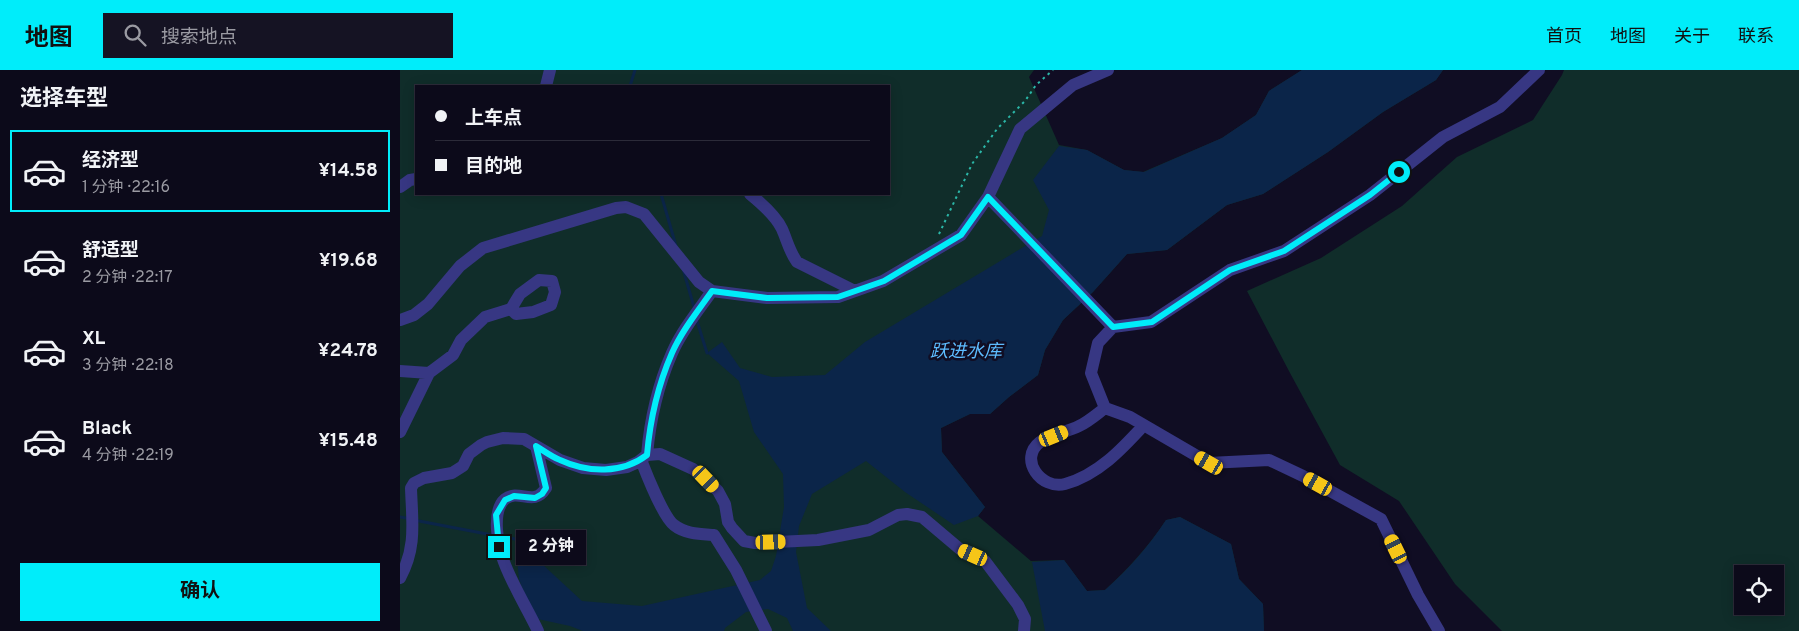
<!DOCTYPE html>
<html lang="zh">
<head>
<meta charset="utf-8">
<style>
	body { margin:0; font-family:Overpass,"Noto Sans SC",sans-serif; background:#151323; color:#f1f3f6; height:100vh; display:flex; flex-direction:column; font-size:19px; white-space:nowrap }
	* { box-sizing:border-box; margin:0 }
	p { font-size:16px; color:#9a9aa2 }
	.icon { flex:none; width:28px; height:28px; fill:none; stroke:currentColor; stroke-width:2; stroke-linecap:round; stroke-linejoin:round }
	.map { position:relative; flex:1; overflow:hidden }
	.details { display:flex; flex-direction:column; background:#0c0a1a; width:400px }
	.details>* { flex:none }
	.top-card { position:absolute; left:15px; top:15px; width:475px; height:110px; border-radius:0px; box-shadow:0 2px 12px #0003,0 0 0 1px #2c2b39; display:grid; align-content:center; height:110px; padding:0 20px; background:#0c0a1a }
	.tools { position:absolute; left:1334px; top:495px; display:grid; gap:10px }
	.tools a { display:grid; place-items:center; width:50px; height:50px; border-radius:0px; background:#0c0a1a; box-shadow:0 2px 12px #0003,0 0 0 1px #2c2b39; font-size:25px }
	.end { position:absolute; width:22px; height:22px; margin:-11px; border:6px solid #00edfa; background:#111; box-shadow:0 0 0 2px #111 }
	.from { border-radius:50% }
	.bubble { position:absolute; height:35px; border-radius:0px; background:#0c0a1a; box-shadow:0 2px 12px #0003,0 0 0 1px #2c2b39; font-size:16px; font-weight:700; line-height:35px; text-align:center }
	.car { position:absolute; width:15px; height:30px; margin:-15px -8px; border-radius:6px; box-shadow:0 0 4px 1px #0007; background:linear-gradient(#f5c518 24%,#345 0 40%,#f5c518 0 76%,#345 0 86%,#f5c518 0) }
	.top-card b { display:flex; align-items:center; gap:18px; height:48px; font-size:19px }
	.top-card b+b { border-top:1px solid #2c2b39 }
	.top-card i { width:12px; height:12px; background:#f1f3f6 }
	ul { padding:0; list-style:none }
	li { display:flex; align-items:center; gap:15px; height:82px; margin:0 10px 8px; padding:0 10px; border:2px solid transparent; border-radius:0px }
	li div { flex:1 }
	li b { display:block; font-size:19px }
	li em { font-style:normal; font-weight:700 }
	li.current { border-color:#00edfa }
	li>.icon { width:45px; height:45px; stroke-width:1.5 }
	h2 { padding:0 20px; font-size:22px; line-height:60px }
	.action { display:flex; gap:10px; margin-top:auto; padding:10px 20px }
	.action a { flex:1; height:58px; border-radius:0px; background:#00edfa; color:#111; font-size:20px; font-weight:700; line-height:58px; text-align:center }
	header { display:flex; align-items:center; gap:30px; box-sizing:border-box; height:70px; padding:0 25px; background:#00edfa; color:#111 }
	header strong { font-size:24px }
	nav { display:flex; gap:28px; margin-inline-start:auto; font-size:18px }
	.search { width:350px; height:45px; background:#151323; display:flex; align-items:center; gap:12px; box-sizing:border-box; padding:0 18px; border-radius:0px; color:#9a9aa2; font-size:19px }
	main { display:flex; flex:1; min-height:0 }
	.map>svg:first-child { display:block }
	.green { fill:#102d2a; fill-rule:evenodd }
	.water { fill:#0b2549 }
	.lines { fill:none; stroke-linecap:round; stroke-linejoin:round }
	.stream { stroke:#0b2549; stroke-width:3 }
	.path { stroke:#2bb7a8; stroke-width:2; stroke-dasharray:2.5 4; stroke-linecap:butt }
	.minor { stroke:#373783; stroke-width:12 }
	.route { stroke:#00edfa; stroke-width:6 }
	.labels { text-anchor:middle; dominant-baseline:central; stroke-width:5; stroke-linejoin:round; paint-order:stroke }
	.water-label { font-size:18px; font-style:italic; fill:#5dbcff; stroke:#100d23 }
</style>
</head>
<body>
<header>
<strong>地图</strong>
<div class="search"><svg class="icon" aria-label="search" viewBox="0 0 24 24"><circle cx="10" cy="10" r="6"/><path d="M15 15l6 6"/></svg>搜索地点</div>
<nav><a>首页</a><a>地图</a><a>关于</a><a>联系</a></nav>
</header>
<main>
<section class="details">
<h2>选择车型</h2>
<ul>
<li class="current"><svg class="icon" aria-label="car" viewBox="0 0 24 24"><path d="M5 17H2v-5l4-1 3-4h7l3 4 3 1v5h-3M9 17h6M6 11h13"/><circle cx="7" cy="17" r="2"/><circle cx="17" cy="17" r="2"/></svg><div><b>经济型</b><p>1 分钟 · 22:16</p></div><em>¥14.58</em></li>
<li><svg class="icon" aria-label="car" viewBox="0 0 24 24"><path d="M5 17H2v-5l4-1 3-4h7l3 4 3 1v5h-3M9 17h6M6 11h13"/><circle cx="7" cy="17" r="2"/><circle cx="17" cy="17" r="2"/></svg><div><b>舒适型</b><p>2 分钟 · 22:17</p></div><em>¥19.68</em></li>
<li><svg class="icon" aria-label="car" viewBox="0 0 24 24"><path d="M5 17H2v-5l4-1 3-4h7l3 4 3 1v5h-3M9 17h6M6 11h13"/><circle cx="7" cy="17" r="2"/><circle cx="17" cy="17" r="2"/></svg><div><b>XL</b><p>3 分钟 · 22:18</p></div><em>¥24.78</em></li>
<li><svg class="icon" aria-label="car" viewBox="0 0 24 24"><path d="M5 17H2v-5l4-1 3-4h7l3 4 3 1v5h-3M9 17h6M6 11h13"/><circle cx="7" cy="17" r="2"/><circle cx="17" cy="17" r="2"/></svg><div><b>Black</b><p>4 分钟 · 22:19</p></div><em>¥15.48</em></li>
</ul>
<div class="action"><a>确认</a></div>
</section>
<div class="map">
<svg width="1399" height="561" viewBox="0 0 1399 561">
	<rect width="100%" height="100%" fill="#100d23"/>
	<path class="green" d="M0,0H634L629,7L659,75L687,80L724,100L743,102L822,68L856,45L869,21L902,0H1043L1036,10L983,42L928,82L863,124L827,135L767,180L727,184L693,222L663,250L645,280L638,305L609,327L590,344H570L541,358L542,382L585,437L578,446L631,491L664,490L687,521L705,520C728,499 748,477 766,450L780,447L831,474L839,509L863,534L864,561H0ZM16,16H489V124H16Z
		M1164,0H1399V561H1102L1055,514L999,431L940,395L890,303L847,221L921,188L1002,136L1057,87L1133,50L1162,5ZM1342,504H1375V536H1342Z"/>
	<path class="water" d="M902,0H1043L1036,10L983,42L928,82L863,124L827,135L767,180L727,184L693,222L663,250L645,280L638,305L609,327L590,344H570L541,358L542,382L585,437L578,446L554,455L505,422L466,391L412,424L399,456L396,482L407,538L431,561H393L387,548L368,539L346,542L325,558L324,561H183L170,556L133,548L119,509L115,469L182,531L242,536L360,510L371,501L376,486L384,437L383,404L354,362L339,311L307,283L322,272L340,298L372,307L425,305L465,272L642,166L649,140L633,110L659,76L687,80L724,100L744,102L822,68L856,45L869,21Z
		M780,447L831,474L839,509L863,534L864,561H645L632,492L664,490L687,521L705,520C729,499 748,477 766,450Z"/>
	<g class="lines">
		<path class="stream" d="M230,16L235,0
			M261,124L276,176
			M283,199L294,237
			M297,251L307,283
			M0,447L6,448
			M19,451L92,465
			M105,467L115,469"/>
		<path class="path" d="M539,164L572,94L597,59L625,31L636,15L653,0"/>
		<path class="minor" d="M146,16L150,0
			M0,117L10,110L16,109
			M350,124C361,133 376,146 382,159C387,170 389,181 397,192L455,221
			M588,127L713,257
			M0,250L14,245L28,234L60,196L83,178L216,138L226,137L244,144L299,212L312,221L367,228L438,227L483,211L561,165L588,127L620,59L673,15L708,0
			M0,301L29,303L53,285L61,270L85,247L111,239L120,224L139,210L152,211L155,222L151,235L133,242L116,244L111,239
			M705,338C697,344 688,352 679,356C668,362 650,364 640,372C618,389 641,420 665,414C698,405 722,379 744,355
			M0,362L29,303
			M136,376L146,418C133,438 120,418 105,429C91,441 98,477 104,492C113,516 127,538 138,561
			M247,385C250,350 258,315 272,283C282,260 298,241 312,221
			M241,390C246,403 264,448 274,455C285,464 301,464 314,465L336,500L366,561
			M0,508C17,477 12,451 11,418L14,413L24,408L52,403L63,396L69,384L81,375L87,372L103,368L124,369L160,390L183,398L206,400L227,397L238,392L247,385L260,384L293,399L306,409L318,421L325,434L328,452L332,458L344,471L355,473L418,470L469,460L498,445L507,444L522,447L561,480L585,491L618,535L625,549L624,561
			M1039,561L1018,525L981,449L903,406L869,390L809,393L730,347L705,338L691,303L698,273L713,257L751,252L830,200L884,181L970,125L1043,67L1100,37L1139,0"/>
	</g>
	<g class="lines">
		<path class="route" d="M99,477L96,445L105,430L114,426L135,428L142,424L146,418L136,376C144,381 152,387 160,390C188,403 222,404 247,385C250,350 258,315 272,283C282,260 298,241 312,221L367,228L438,227L484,211L561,165L588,127L713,257L752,252L830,200L884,181L970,125L999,102"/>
	</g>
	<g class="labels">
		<g class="water-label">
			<text x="566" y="282">跃进水库</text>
		</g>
	</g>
</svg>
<div class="tools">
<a><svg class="icon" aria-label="locate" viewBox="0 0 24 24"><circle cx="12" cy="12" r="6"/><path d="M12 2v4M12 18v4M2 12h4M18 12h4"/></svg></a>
</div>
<i class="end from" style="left:999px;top:102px"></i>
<i class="end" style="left:99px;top:477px"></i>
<div class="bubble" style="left:116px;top:460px;width:70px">2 分钟</div>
<i class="car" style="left:654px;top:366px;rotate:68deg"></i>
<i class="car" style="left:809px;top:393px;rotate:300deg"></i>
<i class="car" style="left:306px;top:409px;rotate:136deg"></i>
<i class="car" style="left:918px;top:414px;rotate:299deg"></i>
<i class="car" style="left:371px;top:472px;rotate:88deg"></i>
<i class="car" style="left:996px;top:479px;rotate:334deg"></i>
<i class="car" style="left:573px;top:485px;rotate:294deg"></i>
<div class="top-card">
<b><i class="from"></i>上车点</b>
<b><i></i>目的地</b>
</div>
</div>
</main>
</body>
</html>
